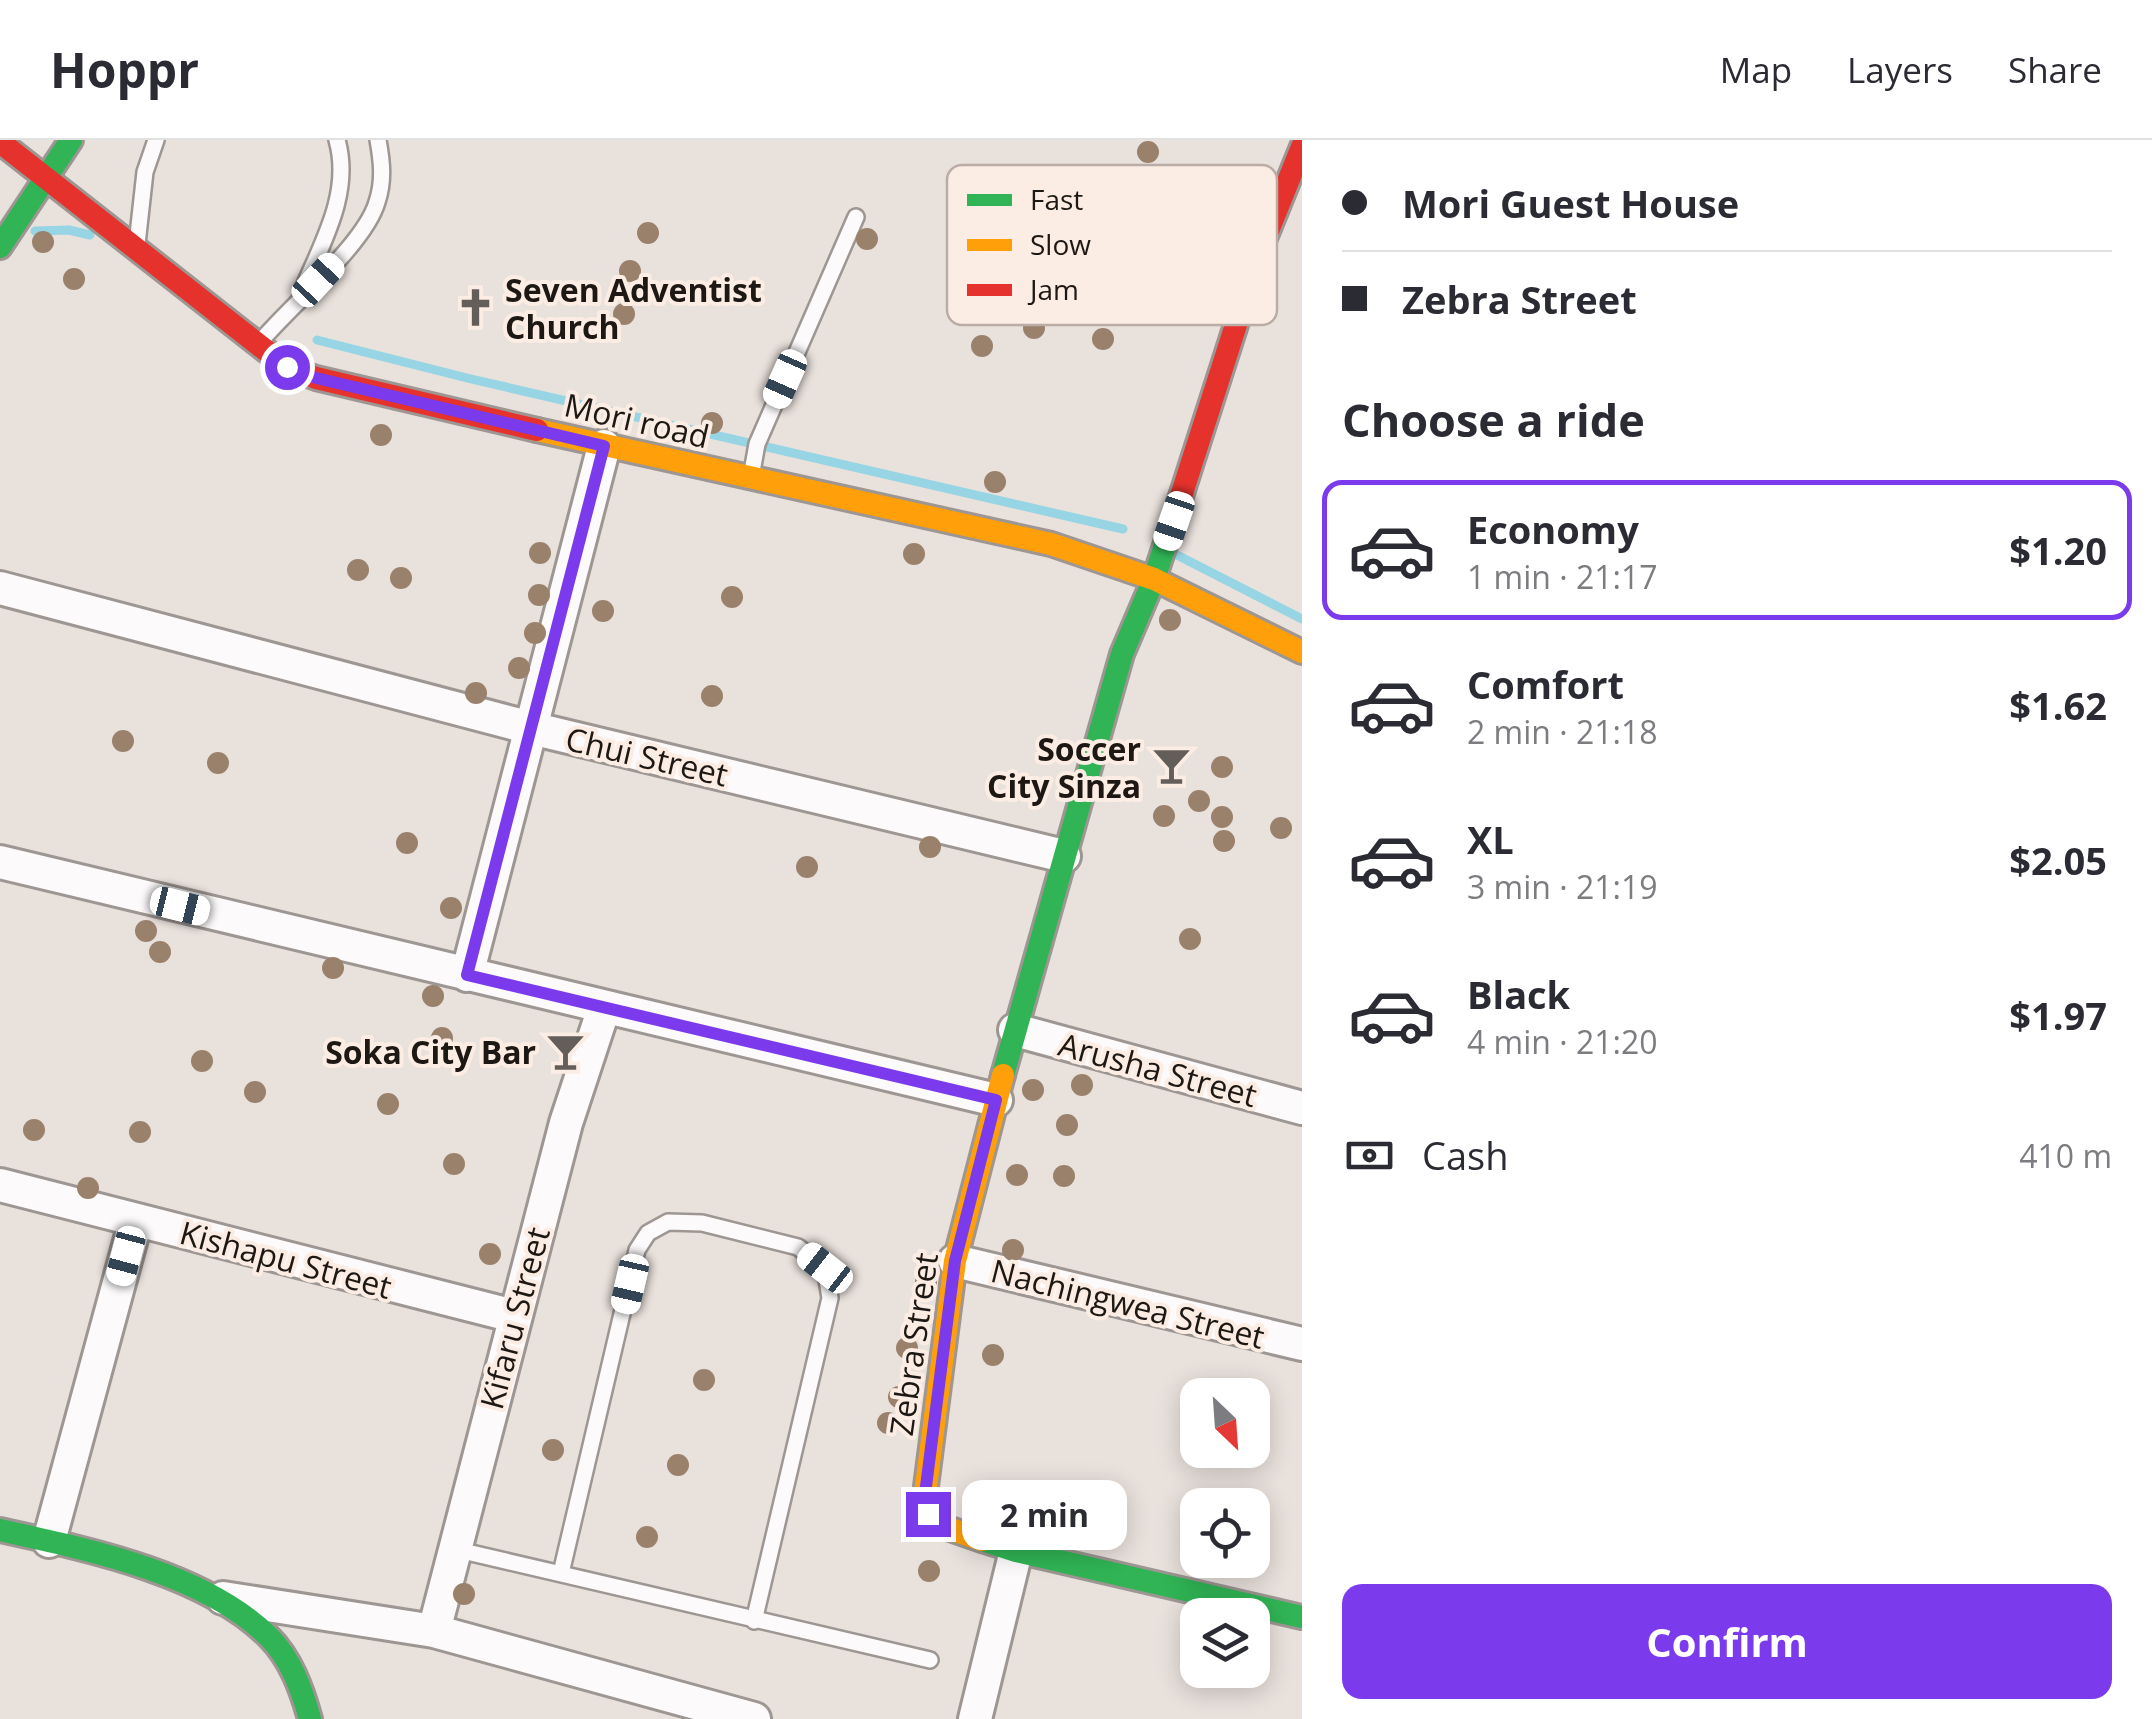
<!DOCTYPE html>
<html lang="en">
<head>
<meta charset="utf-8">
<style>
	body { margin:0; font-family:"Open Sans",sans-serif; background:#f7f7f7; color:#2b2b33; height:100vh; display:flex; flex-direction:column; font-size:38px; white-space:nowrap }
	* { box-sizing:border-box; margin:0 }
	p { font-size:32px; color:#7c7c81 }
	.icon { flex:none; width:55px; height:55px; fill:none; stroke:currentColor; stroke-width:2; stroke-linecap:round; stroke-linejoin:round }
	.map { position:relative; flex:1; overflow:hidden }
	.drawer { display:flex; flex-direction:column; background:#fff; width:850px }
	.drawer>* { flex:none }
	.hud { display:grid; align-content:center; height:220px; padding:0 40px; background:#fff }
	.needle { width:65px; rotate:155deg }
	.controls { position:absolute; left:1180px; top:1238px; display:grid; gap:20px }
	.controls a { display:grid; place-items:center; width:90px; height:90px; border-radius:20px; background:#fff; box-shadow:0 5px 25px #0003; font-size:50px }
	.end { position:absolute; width:45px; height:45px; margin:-22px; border:12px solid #7c3aed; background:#fff; box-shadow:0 0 0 5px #fff }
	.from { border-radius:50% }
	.bubble { position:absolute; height:70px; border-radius:20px; background:#fff; box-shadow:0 5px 25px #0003; font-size:32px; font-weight:700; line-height:70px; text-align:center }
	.car { position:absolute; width:30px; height:60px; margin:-30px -15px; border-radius:12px; box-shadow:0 0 8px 2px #0007; background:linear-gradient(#fff 24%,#345 0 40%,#fff 0 76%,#345 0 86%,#fff 0) }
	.hud b { display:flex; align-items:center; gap:35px; height:95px; font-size:38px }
	.hud b+b { border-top:2px solid #e1e1e2 }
	.hud i { width:25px; height:25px; background:#2b2b33 }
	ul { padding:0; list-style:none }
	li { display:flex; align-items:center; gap:30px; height:140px; margin:0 20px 15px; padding:0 20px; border:5px solid transparent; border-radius:20px }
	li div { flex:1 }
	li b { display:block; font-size:38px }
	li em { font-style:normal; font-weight:700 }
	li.on { border-color:#7c3aed }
	li>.icon { width:90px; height:90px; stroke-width:1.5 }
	h2 { padding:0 40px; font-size:45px; line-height:120px }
	.pay { display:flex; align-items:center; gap:25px; height:110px; padding:0 40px; font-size:38px }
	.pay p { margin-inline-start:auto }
	.cta { display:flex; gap:20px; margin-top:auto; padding:20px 40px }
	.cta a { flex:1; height:115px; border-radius:20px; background:#7c3aed; color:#fff; font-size:40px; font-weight:700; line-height:115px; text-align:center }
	header { display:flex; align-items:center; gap:60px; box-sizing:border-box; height:140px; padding:0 50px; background:#fff; border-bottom:2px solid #e1e1e2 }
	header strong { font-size:48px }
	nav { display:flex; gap:55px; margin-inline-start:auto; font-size:35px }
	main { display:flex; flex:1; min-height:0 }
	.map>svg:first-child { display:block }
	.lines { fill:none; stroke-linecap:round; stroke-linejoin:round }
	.stream { stroke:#97d4e4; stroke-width:9 }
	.lane-casing { stroke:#9d9692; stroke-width:20 }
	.street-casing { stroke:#9d9692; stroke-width:38 }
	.fast-casing { stroke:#9d9692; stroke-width:28 }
	.slow-casing { stroke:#9d9692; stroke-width:28 }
	.jam-casing { stroke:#9d9692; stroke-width:28 }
	.lane { stroke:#fcfafa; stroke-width:15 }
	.street { stroke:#fcfafa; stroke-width:32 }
	.fast { stroke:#30b455; stroke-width:22 }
	.slow { stroke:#ff9f0a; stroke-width:22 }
	.jam { stroke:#e5322d; stroke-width:22 }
	.tree { fill:#9a816c }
	.route { stroke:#7c3aed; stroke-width:12 }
	.labels { text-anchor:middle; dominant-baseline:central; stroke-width:8; stroke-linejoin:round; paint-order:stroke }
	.poi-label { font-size:32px; font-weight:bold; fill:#1d1814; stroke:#fcede4; text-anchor:end }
	.street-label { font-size:32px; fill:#1d1814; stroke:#fcede4 }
	.key { fill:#fcede4; stroke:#b9ada6; stroke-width:2.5 }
	.key-label { font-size:28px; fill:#1d1814 }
</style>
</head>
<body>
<header>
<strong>Hoppr</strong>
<nav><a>Map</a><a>Layers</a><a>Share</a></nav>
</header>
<main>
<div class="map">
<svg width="1302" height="1579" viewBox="0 0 1302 1579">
	<rect width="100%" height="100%" fill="#e9e1dc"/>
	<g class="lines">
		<path class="stream" d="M35,91L69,90L90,95
			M317,200L471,239L1123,389
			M1175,414L1302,479"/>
		<defs>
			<path id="lane" d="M137,104L145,32L156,0
				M302,151C322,103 352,53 337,0
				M261,201C291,165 365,104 377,62C384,41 382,22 378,0
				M751,337L757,304L856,77
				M454,1409L930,1520
				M561,1433L637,1110L648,1093L668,1082L702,1083L798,1107L825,1128L830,1158L754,1481"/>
			<path id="street" d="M0,448L531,588L1064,716
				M0,722L996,960
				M467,835L604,306
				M1015,890L1302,968
				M0,1045L514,1176
				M955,1121L1302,1204
				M49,1401L136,1080
				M223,1458L434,1491L754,1579
				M434,1491L566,983L604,868
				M975,1579L1016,1411"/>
			<path id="fast" d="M0,107L71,0
				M1003,935L1122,514L1154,439L1176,372
				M0,1390C86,1409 205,1433 269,1497C291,1519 302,1550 310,1579
				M982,1400L1016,1411L1302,1477"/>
			<path id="slow" d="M537,290L1051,404L1154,439L1302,512
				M982,1400L933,1383L924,1362L955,1121L1003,935"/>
			<path id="jam" d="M0,2L287,227L316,238L537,290
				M1176,372L1259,113L1302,7"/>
		</defs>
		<use href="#lane" class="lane-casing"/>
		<use href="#street" class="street-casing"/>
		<use href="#fast" class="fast-casing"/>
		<use href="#slow" class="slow-casing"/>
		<use href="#jam" class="jam-casing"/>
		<use href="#lane" class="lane"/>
		<use href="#street" class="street"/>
		<use href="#fast" class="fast"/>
		<use href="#slow" class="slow"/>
		<use href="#jam" class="jam"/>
	</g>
	<g class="tree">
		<circle cx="1148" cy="12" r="11"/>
		<circle cx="648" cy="93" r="11"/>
		<circle cx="867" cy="99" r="11"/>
		<circle cx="43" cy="102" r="11"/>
		<circle cx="630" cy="131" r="11"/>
		<circle cx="74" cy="139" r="11"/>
		<circle cx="624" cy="174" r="11"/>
		<circle cx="1198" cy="175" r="11"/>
		<circle cx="1034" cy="188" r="11"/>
		<circle cx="1103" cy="199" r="11"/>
		<circle cx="982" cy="206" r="11"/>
		<circle cx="712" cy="283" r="11"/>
		<circle cx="381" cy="295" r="11"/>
		<circle cx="995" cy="342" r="11"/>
		<circle cx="540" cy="413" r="11"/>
		<circle cx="914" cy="414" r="11"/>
		<circle cx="358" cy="430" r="11"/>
		<circle cx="401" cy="438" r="11"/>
		<circle cx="539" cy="455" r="11"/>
		<circle cx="732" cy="457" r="11"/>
		<circle cx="603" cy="471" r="11"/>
		<circle cx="1170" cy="480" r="11"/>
		<circle cx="535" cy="493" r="11"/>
		<circle cx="519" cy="528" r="11"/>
		<circle cx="476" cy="553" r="11"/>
		<circle cx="712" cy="556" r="11"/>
		<circle cx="123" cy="601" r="11"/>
		<circle cx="218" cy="623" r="11"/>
		<circle cx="1222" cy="627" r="11"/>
		<circle cx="1199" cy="661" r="11"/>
		<circle cx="1164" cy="676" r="11"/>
		<circle cx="1222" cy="677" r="11"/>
		<circle cx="1281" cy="688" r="11"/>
		<circle cx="1224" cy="701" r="11"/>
		<circle cx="407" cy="703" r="11"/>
		<circle cx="930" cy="707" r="11"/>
		<circle cx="807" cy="727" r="11"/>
		<circle cx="451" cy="768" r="11"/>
		<circle cx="146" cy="791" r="11"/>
		<circle cx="1190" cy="799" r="11"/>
		<circle cx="160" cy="812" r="11"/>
		<circle cx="333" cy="828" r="11"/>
		<circle cx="433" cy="856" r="11"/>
		<circle cx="442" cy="898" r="11"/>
		<circle cx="202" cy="921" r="11"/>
		<circle cx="1082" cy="945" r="11"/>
		<circle cx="1033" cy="950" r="11"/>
		<circle cx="255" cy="952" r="11"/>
		<circle cx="388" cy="964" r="11"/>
		<circle cx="1067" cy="985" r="11"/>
		<circle cx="34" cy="990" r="11"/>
		<circle cx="140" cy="992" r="11"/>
		<circle cx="454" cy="1024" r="11"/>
		<circle cx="1017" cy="1035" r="11"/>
		<circle cx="1064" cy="1036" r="11"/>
		<circle cx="88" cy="1048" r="11"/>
		<circle cx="1013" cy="1110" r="11"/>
		<circle cx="490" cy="1114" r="11"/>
		<circle cx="926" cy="1142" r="11"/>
		<circle cx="907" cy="1208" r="11"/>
		<circle cx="993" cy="1215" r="11"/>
		<circle cx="704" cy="1240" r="11"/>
		<circle cx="899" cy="1257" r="11"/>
		<circle cx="888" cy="1283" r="11"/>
		<circle cx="553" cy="1310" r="11"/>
		<circle cx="678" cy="1325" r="11"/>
		<circle cx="647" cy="1397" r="11"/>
		<circle cx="929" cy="1431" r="11"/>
		<circle cx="464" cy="1454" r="11"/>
	</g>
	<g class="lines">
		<path class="route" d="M287,227L316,238L604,306L467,835L996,960L955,1121L924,1362L928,1374"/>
	</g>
	<defs>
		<symbol id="church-bare" viewBox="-9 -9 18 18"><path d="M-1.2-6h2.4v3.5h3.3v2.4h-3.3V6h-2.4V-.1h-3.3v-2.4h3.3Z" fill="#645e5a" stroke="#fcede4" stroke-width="2.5" paint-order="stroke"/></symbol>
		<symbol id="bar-bare" viewBox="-9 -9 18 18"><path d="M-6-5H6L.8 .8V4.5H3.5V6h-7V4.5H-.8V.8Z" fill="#645e5a" stroke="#fcede4" stroke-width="2.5" paint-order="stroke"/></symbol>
	</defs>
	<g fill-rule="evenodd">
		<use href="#church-bare" x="448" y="140" width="55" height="55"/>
		<use href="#bar-bare" x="1144" y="598" width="55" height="55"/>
		<use href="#bar-bare" x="538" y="884" width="55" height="55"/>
	</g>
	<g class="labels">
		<g class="poi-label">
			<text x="505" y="149" text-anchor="start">Seven Adventist<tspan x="505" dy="37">Church</tspan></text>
			<text x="1141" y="608">Soccer<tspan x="1141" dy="37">City Sinza</tspan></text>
			<text x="536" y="911">Soka City Bar</text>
		</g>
		<g class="street-label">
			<text transform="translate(637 280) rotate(13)">Mori road</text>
			<text transform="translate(647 616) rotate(13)">Chui Street</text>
			<text transform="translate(1158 929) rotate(15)">Arusha Street</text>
			<text transform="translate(286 1119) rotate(15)">Kishapu Street</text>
			<text transform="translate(1128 1163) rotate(14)">Nachingwea Street</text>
			<text transform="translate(514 1178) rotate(-75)">Kifaru Street</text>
			<text transform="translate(913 1204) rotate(-82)">Zebra Street</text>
		</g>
	</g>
	<rect x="947" y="25" width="330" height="160" rx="15" class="key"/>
	<rect x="967" y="54" width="45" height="12" fill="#30b455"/>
	<rect x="967" y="99" width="45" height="12" fill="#ff9f0a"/>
	<rect x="967" y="144" width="45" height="12" fill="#e5322d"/>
	<g class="key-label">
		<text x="1030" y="70">Fast</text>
		<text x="1030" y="115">Slow</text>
		<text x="1030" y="160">Jam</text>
	</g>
</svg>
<div class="controls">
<a><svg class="needle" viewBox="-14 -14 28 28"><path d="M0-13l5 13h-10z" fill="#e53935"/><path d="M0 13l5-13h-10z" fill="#7c7c81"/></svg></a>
<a><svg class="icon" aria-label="locate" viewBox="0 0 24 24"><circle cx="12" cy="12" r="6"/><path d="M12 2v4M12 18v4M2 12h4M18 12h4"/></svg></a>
<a><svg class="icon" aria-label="layers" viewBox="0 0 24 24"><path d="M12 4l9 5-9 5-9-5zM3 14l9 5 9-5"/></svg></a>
</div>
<i class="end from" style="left:287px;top:227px"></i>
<i class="end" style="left:928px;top:1374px"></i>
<div class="bubble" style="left:962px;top:1340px;width:165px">2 min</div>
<i class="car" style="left:318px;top:140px;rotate:43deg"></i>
<i class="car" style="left:785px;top:239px;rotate:204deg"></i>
<i class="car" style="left:1174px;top:381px;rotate:199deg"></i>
<i class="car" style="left:180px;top:766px;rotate:104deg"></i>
<i class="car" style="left:126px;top:1116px;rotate:195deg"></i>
<i class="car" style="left:825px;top:1128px;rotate:308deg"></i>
<i class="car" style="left:630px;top:1144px;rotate:193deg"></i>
</div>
<section class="drawer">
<div class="hud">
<b><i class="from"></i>Mori Guest House</b>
<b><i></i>Zebra Street</b>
</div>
<h2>Choose a ride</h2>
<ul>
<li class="on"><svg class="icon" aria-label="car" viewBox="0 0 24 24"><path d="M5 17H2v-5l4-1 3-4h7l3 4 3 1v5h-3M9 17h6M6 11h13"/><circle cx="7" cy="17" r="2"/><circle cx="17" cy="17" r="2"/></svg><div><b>Economy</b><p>1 min · 21:17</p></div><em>$1.20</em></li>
<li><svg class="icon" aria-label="car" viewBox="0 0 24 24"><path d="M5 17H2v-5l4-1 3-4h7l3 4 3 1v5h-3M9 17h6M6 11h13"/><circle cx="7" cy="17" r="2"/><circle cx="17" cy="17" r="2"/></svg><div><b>Comfort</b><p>2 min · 21:18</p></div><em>$1.62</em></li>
<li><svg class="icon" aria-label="car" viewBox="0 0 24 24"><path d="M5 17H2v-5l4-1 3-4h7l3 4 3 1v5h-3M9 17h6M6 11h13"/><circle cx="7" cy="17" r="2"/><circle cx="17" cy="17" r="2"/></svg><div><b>XL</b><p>3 min · 21:19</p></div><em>$2.05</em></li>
<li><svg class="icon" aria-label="car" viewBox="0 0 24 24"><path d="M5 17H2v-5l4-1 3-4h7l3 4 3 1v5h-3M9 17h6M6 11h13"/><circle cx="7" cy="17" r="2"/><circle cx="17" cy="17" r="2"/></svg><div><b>Black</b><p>4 min · 21:20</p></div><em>$1.97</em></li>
</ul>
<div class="pay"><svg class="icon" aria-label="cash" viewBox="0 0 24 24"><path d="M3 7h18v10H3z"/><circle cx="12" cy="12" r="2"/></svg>Cash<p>410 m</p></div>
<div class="cta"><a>Confirm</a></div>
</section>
</main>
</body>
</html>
